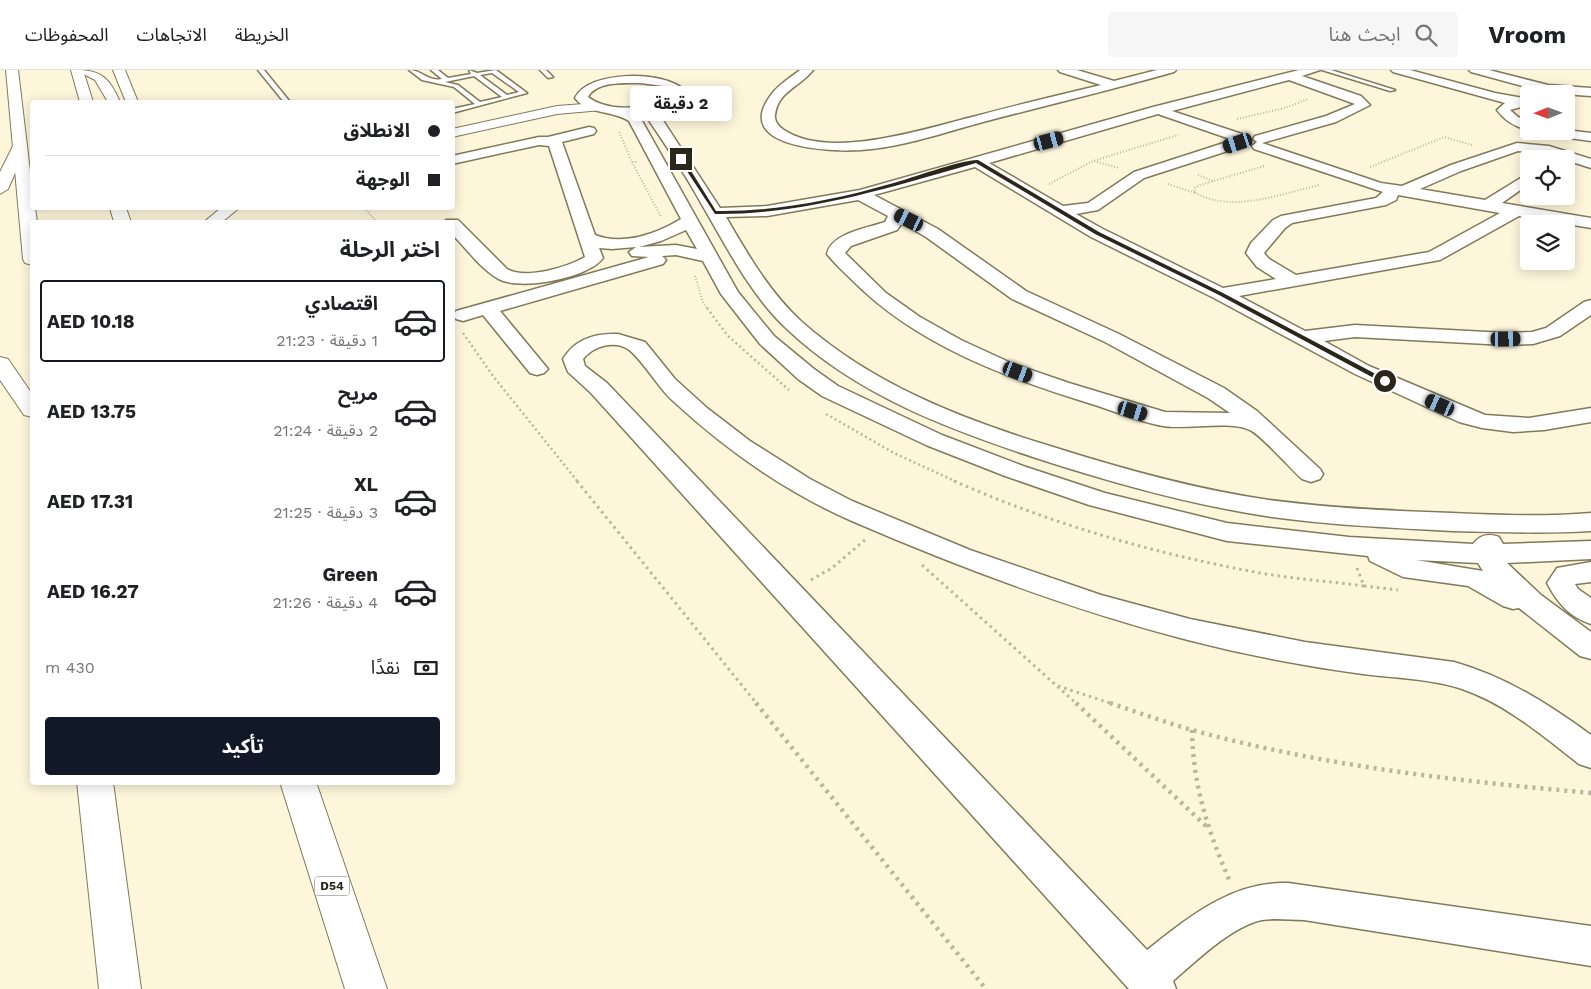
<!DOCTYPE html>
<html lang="ar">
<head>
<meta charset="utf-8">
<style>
	body { margin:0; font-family:"Work Sans","Noto Sans Arabic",sans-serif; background:#f6f6f6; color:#202124; direction:rtl; height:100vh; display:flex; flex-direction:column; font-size:19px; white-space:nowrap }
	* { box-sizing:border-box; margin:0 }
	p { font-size:16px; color:#757577 }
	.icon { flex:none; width:28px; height:28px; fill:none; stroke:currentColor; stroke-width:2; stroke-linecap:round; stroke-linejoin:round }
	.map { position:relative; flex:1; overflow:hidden; direction:ltr }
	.sheet { position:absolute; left:30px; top:150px; width:425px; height:565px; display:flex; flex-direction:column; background:#fff; border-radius:5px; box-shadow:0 2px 12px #0003; direction:rtl }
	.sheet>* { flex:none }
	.top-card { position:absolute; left:30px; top:30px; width:425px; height:110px; border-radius:5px; box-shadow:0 2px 12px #0003; direction:rtl; display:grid; align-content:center; height:110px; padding:0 15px; background:#fff }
	.needle { width:32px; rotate:269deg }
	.fabs { position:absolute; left:1520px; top:15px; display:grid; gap:10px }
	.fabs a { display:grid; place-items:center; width:55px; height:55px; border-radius:5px; background:#fff; box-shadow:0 2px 12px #0003; font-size:25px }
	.end { position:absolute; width:22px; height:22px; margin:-11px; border:6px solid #2a271a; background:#fff; box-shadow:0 0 0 2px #fff }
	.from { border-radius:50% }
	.bubble { position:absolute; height:35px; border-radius:5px; background:#fff; box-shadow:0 2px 12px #0003; font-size:16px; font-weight:700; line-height:35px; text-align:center; direction:rtl }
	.car { position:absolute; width:15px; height:30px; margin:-15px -8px; border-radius:6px; box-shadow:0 0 4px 1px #0007; background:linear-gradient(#222 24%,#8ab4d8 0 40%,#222 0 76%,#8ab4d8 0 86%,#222 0) }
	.top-card b { display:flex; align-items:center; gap:18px; height:48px; font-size:19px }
	.top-card b+b { border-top:1px solid #e0e0e0 }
	.top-card i { width:12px; height:12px; background:#202124 }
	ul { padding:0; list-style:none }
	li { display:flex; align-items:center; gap:15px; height:82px; margin:0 10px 8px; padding:0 5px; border:2px solid transparent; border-radius:5px }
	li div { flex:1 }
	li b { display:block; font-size:19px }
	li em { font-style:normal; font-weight:700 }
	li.active { border-color:#111827 }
	li>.icon { width:45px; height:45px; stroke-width:1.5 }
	h2 { padding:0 15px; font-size:22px; line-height:60px }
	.pay { display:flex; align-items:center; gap:12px; height:55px; padding:0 15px; font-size:19px }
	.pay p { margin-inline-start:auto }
	.button { display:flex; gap:10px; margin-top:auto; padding:10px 15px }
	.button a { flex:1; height:58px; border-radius:5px; background:#111827; color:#fff; font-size:20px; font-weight:700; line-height:58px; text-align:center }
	header { display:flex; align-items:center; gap:30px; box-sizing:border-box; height:70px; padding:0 25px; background:#fff; border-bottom:1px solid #e0e0e0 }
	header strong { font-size:24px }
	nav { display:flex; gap:28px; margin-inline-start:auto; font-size:18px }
	.search { width:350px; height:45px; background:#f6f6f6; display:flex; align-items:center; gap:12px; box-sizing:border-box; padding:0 18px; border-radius:5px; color:#757577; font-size:19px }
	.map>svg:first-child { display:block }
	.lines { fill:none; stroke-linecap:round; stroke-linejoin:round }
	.service-casing { stroke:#82795a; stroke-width:3 }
	.minor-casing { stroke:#82795a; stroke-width:3 }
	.tertiary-casing { stroke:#82795a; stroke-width:2 }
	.primary-casing { stroke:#82795a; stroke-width:2 }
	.path-far3 { stroke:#bbb59e; stroke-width:2; stroke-dasharray:1 2; stroke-linecap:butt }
	.path-far2 { stroke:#bbb59e; stroke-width:2.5; stroke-dasharray:2 3; stroke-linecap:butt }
	.path-far1 { stroke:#bbb59e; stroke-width:3; stroke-dasharray:2.5 4; stroke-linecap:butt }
	.path { stroke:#bbb59e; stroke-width:4.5; stroke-dasharray:3 5; stroke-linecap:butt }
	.service { fill:#fff; fill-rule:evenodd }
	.minor { fill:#fff; fill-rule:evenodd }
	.tertiary { fill:#fff; fill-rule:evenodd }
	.primary { fill:#fff; fill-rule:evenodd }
	.route { fill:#2a271a }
	.labels { text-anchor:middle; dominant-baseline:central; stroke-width:4; stroke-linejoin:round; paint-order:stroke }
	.shield { fill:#fff; stroke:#6a685f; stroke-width:1 }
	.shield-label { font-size:12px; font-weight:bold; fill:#2a271a }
</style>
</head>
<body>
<header>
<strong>Vroom</strong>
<div class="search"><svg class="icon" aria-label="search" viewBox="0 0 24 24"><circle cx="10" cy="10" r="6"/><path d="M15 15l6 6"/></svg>ابحث هنا</div>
<nav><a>الخريطة</a><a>الاتجاهات</a><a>المحفوظات</a></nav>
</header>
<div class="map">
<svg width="1591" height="919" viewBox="0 0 1591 919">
	<rect width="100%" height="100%" fill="#fef6db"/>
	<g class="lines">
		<defs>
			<path id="service" d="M258,0H264L290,32H284Z
				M409,0C422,0 428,12 442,9L431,0H438L448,8L471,4L469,0L477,3L496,0L527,23L452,43V39L475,34L454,17L422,10ZM492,3L519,22L507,25L480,5ZM474,6L502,27L480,32L458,15L445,12Z
				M540,0H546L553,7L548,8Z
				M1322,0H1331L1395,20L1390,21Z"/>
			<path id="minor" d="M800,0H813C800,17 778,21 775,45C774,51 779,57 784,60C830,91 927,58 976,46C1017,35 1059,25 1101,15L1060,2L1058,0H1077L1114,11L1157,0H1176L1174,2C1111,20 1047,35 983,52C942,63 903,77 861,80C831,82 731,78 771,25C779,14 790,8 800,0Z
				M1299,0H1320L1302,6L1361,26L1370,35L1336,52L1262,73L1381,113L1402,116L1451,95L1517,73L1549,76L1591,89V98L1547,84L1518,81L1461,101L1420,119L1485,130L1529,103V114L1502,133L1591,148V158L1519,146L1440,190L1239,226L1305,261L1355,255L1506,263L1532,262L1546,258L1584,232L1591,230V245L1560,266L1533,274L1506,275L1355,267L1324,271L1369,296L1485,345L1529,348L1591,338V352L1544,360L1513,362L1482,358L1459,352L1355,304L1214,228L1091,167L975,97L874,125L938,159L1026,221L1119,264L1224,318L1257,341L1320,399L1323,404L1320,409L1311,412L1302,409C1292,400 1260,364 1250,360C1230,350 1187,360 1163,356C1141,352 1119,343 1098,336C1009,309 917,276 851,209C843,201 834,193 827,184C831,163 868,158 885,152L888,146L858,130L767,146L726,147C748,185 770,223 802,252C872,314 961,349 1050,376C1122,399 1194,419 1269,430C1330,438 1391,441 1452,443C1498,445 1544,447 1591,443V461C1545,464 1499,462 1453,461C1392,458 1332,455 1272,447C1191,435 1113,413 1036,388C948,359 857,325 788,260C750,225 727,177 701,133C685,104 667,77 648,49L649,42L635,44L641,49L738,222L774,266L814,299L838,316L942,365L1023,396L1105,423L1227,453L1349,467L1473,474C1480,465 1488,463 1499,467L1503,474L1591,471V489L1507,493L1541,525L1591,562V589L1580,586L1519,538L1513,539L1503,536L1468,516L1403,507L1370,491L1368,486L1227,471L1089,435L1005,406L926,375L822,326L798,309L760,274L721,224L703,191L676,185L662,186L666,190L663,194L500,241L548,299L544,303L537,305L530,303L483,245L463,251L456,249L453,245L456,241L649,187L632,186L629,182L636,177L612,179L599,178L603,188C589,208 518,222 497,208C480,198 466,178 452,164V152H445L446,150H458L507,199C525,210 568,197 585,187L549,76L539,75L452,94V86L539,67H548L589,57L594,58L596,61L594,64L562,72L595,165C623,176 656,164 681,149L629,51C612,40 588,45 575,28C588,0 666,0 685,21C682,32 672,35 662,39V49L720,138L767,136L860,120L1153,37ZM1289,10L1355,34L1326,46L1255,66L1253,69L1257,72L1252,76L1254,79L1383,122L1376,128L1281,146L1273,150L1251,173L1246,183L1257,197L1276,209L1223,218L1103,159L1076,144L1098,140L1144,108L1243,76L1245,73L1242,70L1244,67L1242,64L1172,41ZM640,13L663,16L672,24C652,40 608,43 588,27C596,11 625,13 640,13ZM1158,44L1233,70L1134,102L1088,133L1063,136L989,93ZM1398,125L1500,143L1429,182L1296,205L1269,189L1264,183L1285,158L1292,153L1386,135L1396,130ZM902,153L926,167L1012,229L1105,272L1208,328L1230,343L1165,342L1069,313L1011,293L961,270L920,247L886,223L845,183L851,176L897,160ZM686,160L697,179L676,175L639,177L661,171ZM1416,490L1478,493L1483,501Z
				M1391,0H1410L1495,23L1529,29V35L1510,40L1518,47L1529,51V60C1515,57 1505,51 1497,40L1505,33L1393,2Z
				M1469,0H1489L1548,15L1591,18V26L1548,23L1471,2Z
				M1566,60L1591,63V71L1547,65L1540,61Z
				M618,264L645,272L675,309L707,338L750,371L810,409L852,431L970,480L1101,525L1190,549L1305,572L1454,592C1506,607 1547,633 1591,665V698L1579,694C1543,666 1506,634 1462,619C1433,609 1394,608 1363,604C1304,596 1246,585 1188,570C1072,540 961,498 852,451C785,422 725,379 672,330C658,317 641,288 628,279C614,270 593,276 583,289L585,296L607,313L1147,880C1189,847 1232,811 1288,813L1591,856V896L1304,850C1290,850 1275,848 1262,850C1232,856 1196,891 1173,911L1176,919H1129L591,323L568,302L563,289C575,269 595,263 618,264Z
				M1591,492V512L1575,514L1578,519L1591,528V554C1569,547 1557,532 1547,513L1557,498Z"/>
			<path id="tertiary" d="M76,0C102,0 110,9 120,32H108L95,10Z
				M113,0H125L138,32H126Z
				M597,33L604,37L602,40L557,44L452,67V59L557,36Z
				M20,72L27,76L8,119L0,124V102L13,76Z
				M221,138H239L222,152H204Z
				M0,287L8,289L32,324V347L24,345L0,310Z"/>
			<path id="primary" d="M6,0H18L32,118V138H35L37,152H32V195L25,193L23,189Z
				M71,0H83L93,32H80Z
				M110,138H126L131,152H114Z
				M77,712H113L141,919H99Z
				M280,712H316L387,919H345Z"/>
		</defs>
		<use href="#service" class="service-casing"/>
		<use href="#minor" class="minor-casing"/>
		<use href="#tertiary" class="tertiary-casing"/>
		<use href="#primary" class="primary-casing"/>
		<path class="path-far3" d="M1237,49L1285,38L1308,29
			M619,62L632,92H638
			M1094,91L1119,98
			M632,92L661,147
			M1264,96L1200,115L1195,118L1194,122C1230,144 1281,124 1319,115
			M1370,97L1444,67L1472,75
			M1198,105L1213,111
			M1049,114L1093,91L1178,65
			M1168,114L1195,123
			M364,138L377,152
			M695,206L703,233L708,239"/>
		<path class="path-far2" d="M707,238L728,266L789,320
			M463,263L493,306L578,412
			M826,344L894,383L957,412"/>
		<path class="path-far1" d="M577,411L757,634
			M954,411C1049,453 1152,483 1255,502C1291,509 1328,511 1364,516L1357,498
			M922,495L1077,634
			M811,510L832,498L866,469
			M1364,516L1398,520
			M1058,616L1113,634"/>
		<path class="path" d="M756,633L986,919
			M1076,633L1207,757
			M1110,633C1137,642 1164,652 1192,660C1322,696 1457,711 1591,723
			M1192,660C1193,717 1208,760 1230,812"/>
		<use href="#service" class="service"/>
		<use href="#minor" class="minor"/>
		<use href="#tertiary" class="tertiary"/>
		<use href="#primary" class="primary"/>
	</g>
	<path class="route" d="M683,88L716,141C774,142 834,130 890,114C913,108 956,91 978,90L1099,162L1223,223L1389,311L1383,313L1219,225L1095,164L976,93C891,117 804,145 715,144L679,89Z"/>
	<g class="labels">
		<rect class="shield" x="314.5" y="806.5" width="35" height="19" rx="4"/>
		<g class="shield-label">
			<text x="332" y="816">D54</text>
		</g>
	</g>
</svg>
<div class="fabs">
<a><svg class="needle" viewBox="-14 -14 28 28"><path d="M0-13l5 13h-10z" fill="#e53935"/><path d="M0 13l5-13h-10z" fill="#757577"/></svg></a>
<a><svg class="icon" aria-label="locate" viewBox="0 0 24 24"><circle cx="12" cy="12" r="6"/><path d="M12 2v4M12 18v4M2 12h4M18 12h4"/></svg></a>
<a><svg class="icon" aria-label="layers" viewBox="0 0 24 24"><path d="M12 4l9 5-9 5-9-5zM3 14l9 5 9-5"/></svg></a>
</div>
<i class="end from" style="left:1385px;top:311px"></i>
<i class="end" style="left:681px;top:89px"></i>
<div class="bubble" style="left:630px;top:16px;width:102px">2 دقيقة</div>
<i class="car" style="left:1049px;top:71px;rotate:75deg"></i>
<i class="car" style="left:1238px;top:73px;rotate:252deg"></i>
<i class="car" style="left:909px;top:150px;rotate:296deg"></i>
<i class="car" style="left:1506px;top:269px;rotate:89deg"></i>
<i class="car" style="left:1018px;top:302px;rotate:111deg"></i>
<i class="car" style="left:1440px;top:335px;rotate:294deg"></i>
<i class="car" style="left:1133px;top:341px;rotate:107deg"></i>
<div class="top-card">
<b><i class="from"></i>الانطلاق</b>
<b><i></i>الوجهة</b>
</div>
<section class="sheet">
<h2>اختر الرحلة</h2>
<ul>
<li class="active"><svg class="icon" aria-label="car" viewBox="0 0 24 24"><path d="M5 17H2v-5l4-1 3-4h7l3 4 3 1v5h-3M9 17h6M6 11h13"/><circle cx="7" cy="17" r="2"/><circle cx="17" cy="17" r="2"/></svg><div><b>اقتصادي</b><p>1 دقيقة · 21:23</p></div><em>AED 10.18</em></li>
<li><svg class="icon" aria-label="car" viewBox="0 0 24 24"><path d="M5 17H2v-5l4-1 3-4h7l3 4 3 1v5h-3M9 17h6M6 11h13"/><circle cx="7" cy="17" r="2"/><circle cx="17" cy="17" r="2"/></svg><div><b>مريح</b><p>2 دقيقة · 21:24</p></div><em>AED 13.75</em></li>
<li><svg class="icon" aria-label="car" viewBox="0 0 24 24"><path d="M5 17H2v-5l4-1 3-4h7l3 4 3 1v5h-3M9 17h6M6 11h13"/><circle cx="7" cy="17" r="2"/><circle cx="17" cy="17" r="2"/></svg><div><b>XL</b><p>3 دقيقة · 21:25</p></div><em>AED 17.31</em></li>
<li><svg class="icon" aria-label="car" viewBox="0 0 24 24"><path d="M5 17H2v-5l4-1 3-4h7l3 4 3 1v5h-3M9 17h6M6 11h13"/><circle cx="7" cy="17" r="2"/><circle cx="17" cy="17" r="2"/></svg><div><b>Green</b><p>4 دقيقة · 21:26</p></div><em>AED 16.27</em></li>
</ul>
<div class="pay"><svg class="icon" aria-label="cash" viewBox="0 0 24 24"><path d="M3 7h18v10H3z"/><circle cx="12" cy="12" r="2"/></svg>نقدًا<p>430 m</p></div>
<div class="button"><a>تأكيد</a></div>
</section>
</div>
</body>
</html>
